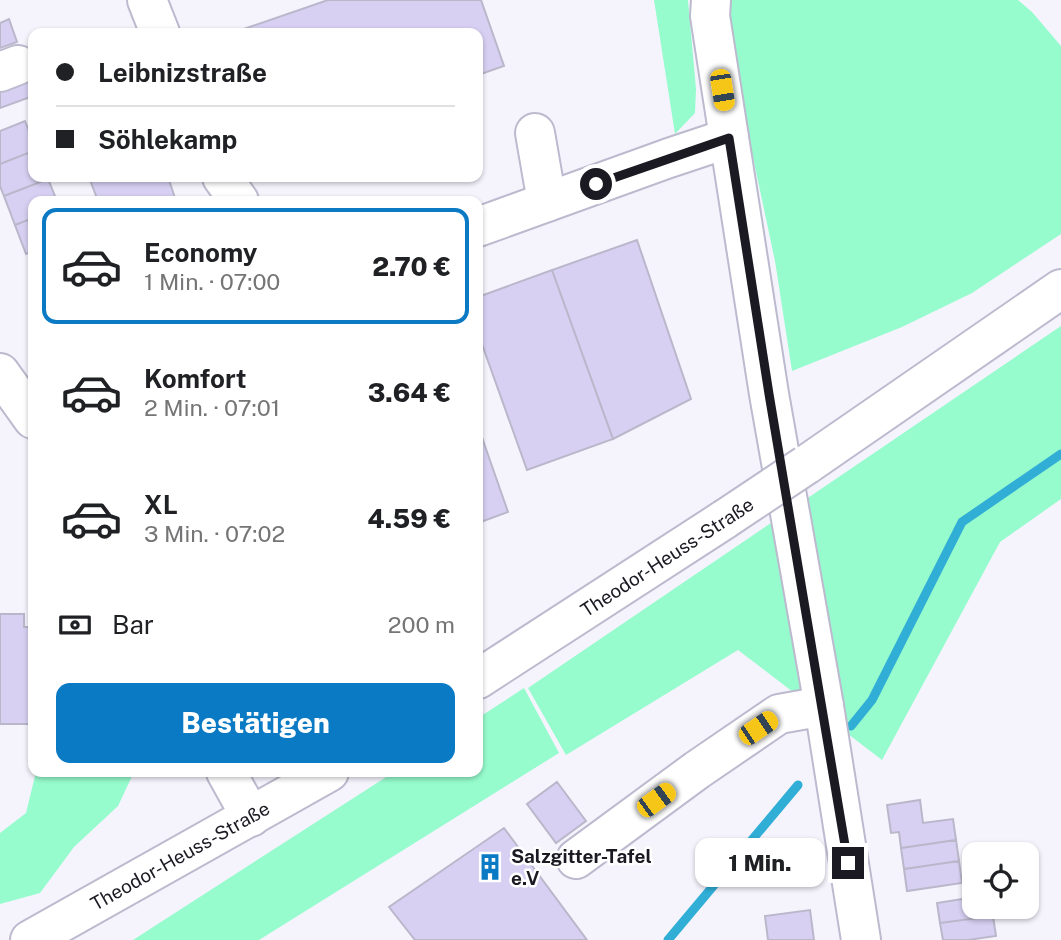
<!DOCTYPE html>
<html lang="de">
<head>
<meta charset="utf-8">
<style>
	body { margin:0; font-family:"Public Sans",sans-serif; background:#f6f6f6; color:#202124; height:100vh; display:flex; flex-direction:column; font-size:26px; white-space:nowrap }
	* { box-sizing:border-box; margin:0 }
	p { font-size:23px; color:#757577 }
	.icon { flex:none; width:38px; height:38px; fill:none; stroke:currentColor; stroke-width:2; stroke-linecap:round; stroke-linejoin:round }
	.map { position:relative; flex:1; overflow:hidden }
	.details { position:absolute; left:28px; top:196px; width:455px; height:581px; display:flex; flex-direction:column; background:#fff; border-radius:14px; box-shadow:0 2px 5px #0004 }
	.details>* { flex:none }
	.banner { position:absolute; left:28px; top:28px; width:455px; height:154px; border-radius:14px; box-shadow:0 2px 5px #0004; display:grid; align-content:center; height:154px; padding:0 28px; background:#fff }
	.controls { position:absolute; left:962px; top:842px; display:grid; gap:14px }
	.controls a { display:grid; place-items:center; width:77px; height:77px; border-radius:14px; background:#fff; box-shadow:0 2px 5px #0004; font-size:35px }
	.end { position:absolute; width:32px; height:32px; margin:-16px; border:9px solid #1b1a22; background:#fff; box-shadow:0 0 0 4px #fff }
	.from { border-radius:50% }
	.bubble { position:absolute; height:49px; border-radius:14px; background:#fff; box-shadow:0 2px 5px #0004; font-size:23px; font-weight:800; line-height:49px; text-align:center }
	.car { position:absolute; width:21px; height:42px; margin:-21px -10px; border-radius:9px; box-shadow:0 0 5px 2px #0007; background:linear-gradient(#f5c518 24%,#345 0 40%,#f5c518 0 76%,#345 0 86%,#f5c518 0) }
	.banner b { display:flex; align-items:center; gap:24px; height:66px; font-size:26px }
	.banner b+b { border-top:2px solid #e0e0e0 }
	.banner i { width:18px; height:18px; background:#202124 }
	ul { padding:12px 0 0; list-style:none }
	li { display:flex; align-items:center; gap:21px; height:116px; margin:0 14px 10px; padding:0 14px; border:4px solid transparent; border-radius:14px }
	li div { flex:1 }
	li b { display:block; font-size:26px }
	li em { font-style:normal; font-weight:800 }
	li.on { border-color:#0a7ac4 }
	li>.icon { width:63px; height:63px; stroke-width:1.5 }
	.pay { display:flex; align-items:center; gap:18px; height:77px; padding:0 28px; font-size:26px }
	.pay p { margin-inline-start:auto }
	.cta { display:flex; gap:14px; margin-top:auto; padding:14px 28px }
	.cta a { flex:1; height:80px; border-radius:14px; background:#0a7ac4; color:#fff; font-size:28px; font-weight:800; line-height:80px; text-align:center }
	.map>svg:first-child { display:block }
	.green { fill:#96fbcd }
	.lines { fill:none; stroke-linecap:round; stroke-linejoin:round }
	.stream { stroke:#30aed6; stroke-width:9 }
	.building { fill:#d7d0f2; stroke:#bbb7cb; stroke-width:2 }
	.minor-casing { stroke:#bcbace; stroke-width:42 }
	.minor { stroke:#fff; stroke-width:38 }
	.minor-bridge-casing { stroke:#bcbace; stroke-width:42; stroke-linecap:butt }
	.minor-bridge { stroke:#fff; stroke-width:38 }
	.route { stroke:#1b1a22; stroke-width:9 }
	.labels { text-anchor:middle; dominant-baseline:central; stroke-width:5; stroke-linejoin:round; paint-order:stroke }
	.street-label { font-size:19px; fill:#1b1a22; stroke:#fff }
	.poi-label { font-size:19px; font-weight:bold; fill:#1b1a22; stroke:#fff; text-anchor:start }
</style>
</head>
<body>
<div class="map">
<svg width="1061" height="940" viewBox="0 0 1061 940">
	<rect width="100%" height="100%" fill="#f5f4fd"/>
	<path class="green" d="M654,0H688L696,89L695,113L675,134Z
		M727,0H1018L1032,12L1061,46V234L972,293L902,327L792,371L775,261L731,54Z
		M1061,326V499L1000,542L882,760L738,650L566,755L528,688Z
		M524,688L559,753L259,940H133L394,772H478V718Z
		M36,772H134L118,806L74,847L40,893L0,904V833L26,813Z"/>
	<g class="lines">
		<path class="stream" d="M851,726L872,700L962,522L1061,454
			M668,940L798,785"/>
	</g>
	<path class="building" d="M328,0H481L504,66L478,75V33H232Z
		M9,19L17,42L0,48V23Z
		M29,72L33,84V96L0,108V83Z
		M25,121L33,141V151L0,164V131Z
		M33,151V177H47L48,179L4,196L0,186V164Z
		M89,177H168L176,201H98Z
		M48,179L57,201H33V218L15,225L4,196Z
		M33,218V251L26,254L15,225Z
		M637,240L691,399L613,439L552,270Z
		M552,270L613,439L527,470L478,333V297Z
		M478,426L508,512L478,523Z
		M0,614H24V627H33V709H30V724H0Z
		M557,782L586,821L556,843L527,804Z
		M920,800L923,823L953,819L956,840L901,848L899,832L891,833L887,805Z
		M504,828L587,940H415L389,907Z
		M956,840L959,861L904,869L901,848Z
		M959,861L962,883L907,891L904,869Z
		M975,897V906H992L993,916L940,923L937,903Z
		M810,910L814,940H768L765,916Z
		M993,916L996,936L968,940H943L940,923Z"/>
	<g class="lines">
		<defs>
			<g id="minor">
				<path d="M147,0L160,33"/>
				<path d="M711,0L710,16L769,394L824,706L861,940"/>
				<path d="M0,72L18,65"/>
				<path d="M535,133L547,202"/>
				<path d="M222,177L239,201"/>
				<path d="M478,227L669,158L729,138"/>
				<path d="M0,373L33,419"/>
				<path d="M806,465L1061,289"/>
				<path d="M478,679L725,519"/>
				<path d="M226,772L251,817"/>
				<path d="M576,859L697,770L779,714L824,706"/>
				<path id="s1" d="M30,940L329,772"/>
			</g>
		</defs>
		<use href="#minor" class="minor-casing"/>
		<use href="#minor" class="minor"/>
		<defs>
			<path id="minor-bridge" d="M725,519L806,465"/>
		</defs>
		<use href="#minor-bridge" class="minor-bridge-casing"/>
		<use href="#minor-bridge" class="minor-bridge"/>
	</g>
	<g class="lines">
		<path class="route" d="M596,184L729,138L769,394L848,863"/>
	</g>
	<defs>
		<symbol id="building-bare" viewBox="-9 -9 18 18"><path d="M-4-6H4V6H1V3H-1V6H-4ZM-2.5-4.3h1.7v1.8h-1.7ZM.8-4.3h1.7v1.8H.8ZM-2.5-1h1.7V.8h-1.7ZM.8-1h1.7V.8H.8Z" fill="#0a7ac4" stroke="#fff" stroke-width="2.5" paint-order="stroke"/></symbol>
	</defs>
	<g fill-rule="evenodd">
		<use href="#building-bare" x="471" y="848" width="38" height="38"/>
	</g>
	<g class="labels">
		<g class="street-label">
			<text transform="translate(667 557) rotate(-33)">Theodor-Heuss-Straße</text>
			<text stroke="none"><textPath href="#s1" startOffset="172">Theodor-Heuss-Straße</textPath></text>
		</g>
		<g class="poi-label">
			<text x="511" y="856">Salzgitter-Tafel<tspan x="511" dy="22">e.V</tspan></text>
		</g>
	</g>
</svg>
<div class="controls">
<a><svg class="icon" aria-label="locate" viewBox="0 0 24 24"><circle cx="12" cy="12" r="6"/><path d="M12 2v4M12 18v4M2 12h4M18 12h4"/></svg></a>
</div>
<i class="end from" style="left:596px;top:184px"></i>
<i class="end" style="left:848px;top:863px"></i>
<div class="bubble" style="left:695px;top:838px;width:130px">1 Min.</div>
<i class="car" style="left:722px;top:90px;rotate:171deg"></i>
<i class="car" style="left:758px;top:728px;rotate:56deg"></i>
<i class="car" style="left:656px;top:800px;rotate:54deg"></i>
<div class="banner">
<b><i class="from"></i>Leibnizstraße</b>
<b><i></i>Söhlekamp</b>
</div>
<section class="details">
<ul>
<li class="on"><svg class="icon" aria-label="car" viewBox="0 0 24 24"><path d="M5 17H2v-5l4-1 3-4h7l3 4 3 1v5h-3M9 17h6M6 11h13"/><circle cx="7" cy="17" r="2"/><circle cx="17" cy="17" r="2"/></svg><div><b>Economy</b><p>1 Min. · 07:00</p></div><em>2.70 €</em></li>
<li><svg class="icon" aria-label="car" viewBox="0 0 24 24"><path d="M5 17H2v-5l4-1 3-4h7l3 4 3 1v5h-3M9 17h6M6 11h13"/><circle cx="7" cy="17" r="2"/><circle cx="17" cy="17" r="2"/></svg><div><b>Komfort</b><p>2 Min. · 07:01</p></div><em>3.64 €</em></li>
<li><svg class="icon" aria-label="car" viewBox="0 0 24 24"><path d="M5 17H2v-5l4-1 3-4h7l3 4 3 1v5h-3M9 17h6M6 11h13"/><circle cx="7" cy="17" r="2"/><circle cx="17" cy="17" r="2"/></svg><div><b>XL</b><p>3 Min. · 07:02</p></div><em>4.59 €</em></li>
</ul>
<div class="pay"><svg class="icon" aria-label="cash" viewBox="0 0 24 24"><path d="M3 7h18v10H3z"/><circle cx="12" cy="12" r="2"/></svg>Bar<p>200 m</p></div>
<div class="cta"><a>Bestätigen</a></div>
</section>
</div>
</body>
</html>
